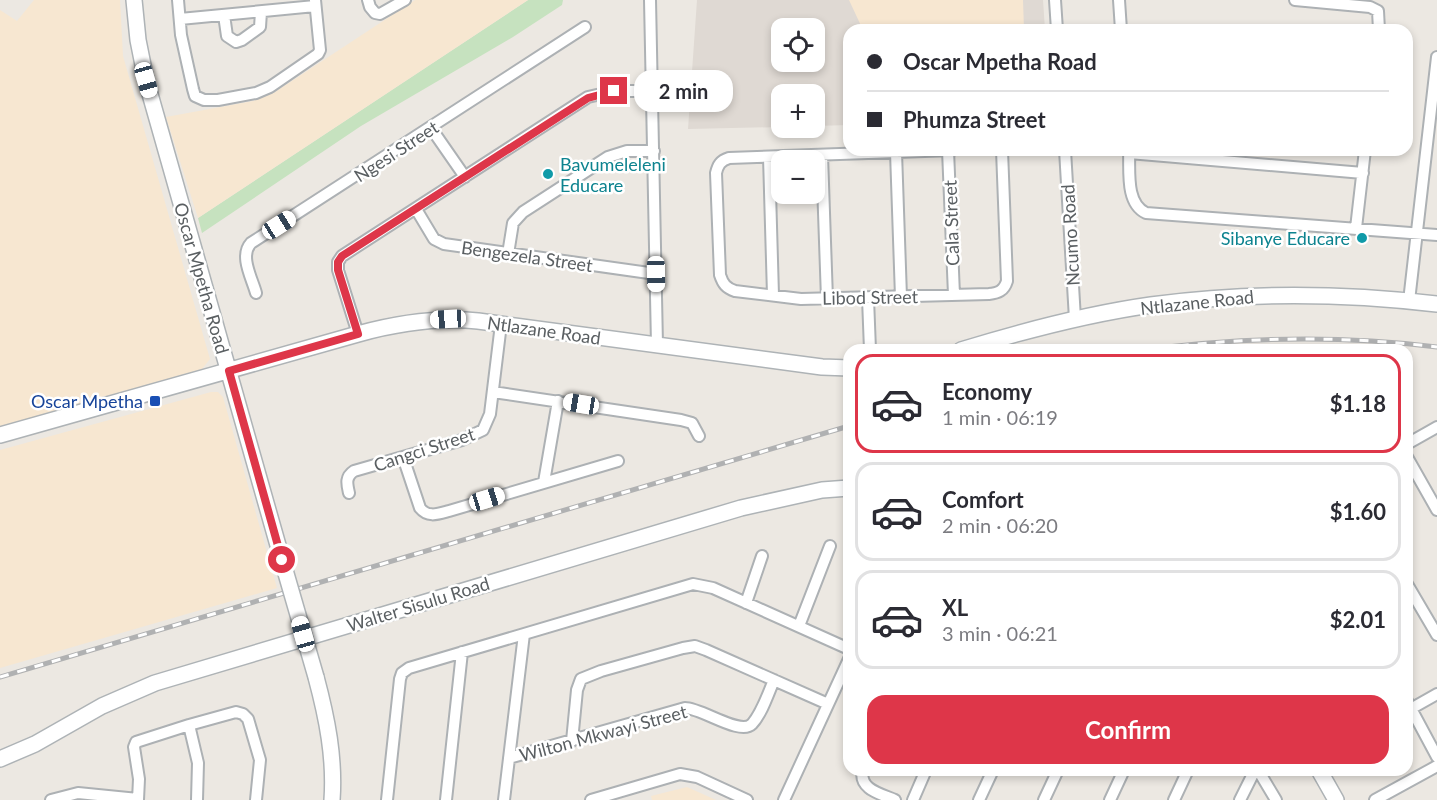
<!DOCTYPE html>
<html lang="en">
<head>
<meta charset="utf-8">
<style>
	body { margin:0; font-family:Lato,sans-serif; background:#f2f2f3; color:#2b2b33; height:100vh; display:flex; flex-direction:column; font-size:22px; white-space:nowrap }
	* { box-sizing:border-box; margin:0 }
	p { font-size:20px; color:#7c7c81 }
	.icon { flex:none; width:33px; height:33px; fill:none; stroke:currentColor; stroke-width:2; stroke-linecap:round; stroke-linejoin:round }
	.map { position:relative; flex:1; overflow:hidden }
	.drawer { position:absolute; left:843px; top:344px; width:570px; height:432px; display:flex; flex-direction:column; background:#fff; border-radius:18px; box-shadow:0 3px 9px #0003 }
	.drawer>* { flex:none }
	.top-card { position:absolute; left:843px; top:24px; width:570px; height:132px; border-radius:18px; box-shadow:0 3px 9px #0003; display:grid; align-content:center; height:132px; padding:0 24px; background:#fff }
	.controls { position:absolute; left:771px; top:18px; display:grid; gap:12px }
	.controls a { display:grid; place-items:center; width:54px; height:54px; border-radius:12px; background:#fff; box-shadow:0 3px 9px #0003; font-size:30px }
	.end { position:absolute; width:27px; height:27px; margin:-14px; border:8px solid #de3649; background:#fff; box-shadow:0 0 0 3px #fff }
	.from { border-radius:50% }
	.bubble { position:absolute; height:42px; border-radius:18px; background:#fff; box-shadow:0 3px 9px #0003; font-size:20px; font-weight:700; line-height:42px; text-align:center }
	.car { position:absolute; width:18px; height:36px; margin:-18px -9px; border-radius:8px; box-shadow:0 0 4px 2px #0007; background:linear-gradient(#fff 24%,#345 0 40%,#fff 0 76%,#345 0 86%,#fff 0) }
	.top-card b { display:flex; align-items:center; gap:21px; height:57px; font-size:22px }
	.top-card b+b { border-top:2px solid #e1e1e2 }
	.top-card i { width:15px; height:15px; background:#2b2b33 }
	ul { padding:10px 0 0; list-style:none }
	li { display:flex; align-items:center; gap:18px; height:99px; margin:0 12px 9px; padding:0 12px; border:3px solid #e1e1e2; border-radius:18px }
	li div { flex:1 }
	li b { display:block; font-size:22px }
	li em { font-style:normal; font-weight:700 }
	li.active { border-color:#de3649 }
	li>.icon { width:54px; height:54px; stroke-width:1.5 }
	.primary-button { display:flex; gap:12px; margin-top:auto; padding:12px 24px }
	.primary-button a { flex:1; height:69px; border-radius:18px; background:#de3649; color:#fff; font-size:24px; font-weight:700; line-height:69px; text-align:center }
	.map>svg:first-child { display:block }
	.education { fill:#dfd9d3; fill-rule:evenodd }
	.green { fill:#c6e2bf }
	.sand { fill:#f7e7d1 }
	.lines { fill:none; stroke-linecap:round; stroke-linejoin:round }
	.street-casing { stroke:#adb1b4; stroke-width:14 }
	.secondary-casing { stroke:#aeb3b6; stroke-width:18 }
	.street { stroke:#fff; stroke-width:10 }
	.secondary { stroke:#fff; stroke-width:15 }
	.rail-casing { stroke:#b0b1b2; stroke-width:5 }
	.rail { stroke:#fff; stroke-width:3; stroke-dasharray:9; stroke-linecap:butt }
	.secondary-bridge-casing { stroke:#aeb3b6; stroke-width:18; stroke-linecap:butt }
	.secondary-bridge { stroke:#fff; stroke-width:15 }
	.route { stroke:#de3649; stroke-width:8 }
	.culture-dot { fill:#0f9aa8; stroke:#fff; stroke-width:2 }
	.transit-dot { fill:#1a4fb4; stroke:#fff; stroke-width:2 }
	.labels { text-anchor:middle; dominant-baseline:central; stroke-width:5; stroke-linejoin:round; paint-order:stroke }
	.street-label { font-size:18px; fill:#5a5f62; stroke:#fff }
	.culture-label { font-size:18px; fill:#0d838f; stroke:#fff; text-anchor:start }
	.transit-label { font-size:18px; fill:#164399; stroke:#fff; text-anchor:end }
</style>
</head>
<body>
<div class="map">
<svg width="1437" height="800" viewBox="0 0 1437 800">
	<rect width="100%" height="100%" fill="#ece8e2"/>
	<path class="education" d="M697,0H1043L1045,30H849V125L815,126L814,94H782L781,127L688,129ZM782,28H814V62H782Z"/>
	<path class="green" d="M528,0H563L562,5L513,37L361,126L202,233L198,218Z"/>
	<path class="sand" d="M34,0H120L123,56L210,359L202,369L0,427V10L17,21Z
		M415,0H528L198,218L166,117L253,101L275,92Z
		M849,0H1023L1024,30H863Z
		M211,392H218L223,397L277,588L0,668V450Z
		M687,787L716,800H652L651,796Z"/>
	<g class="lines">
		<defs>
			<path id="street" d="M178,0L181,35L193,89L195,96L204,100H218L256,93L270,87L318,54L320,50L315,0
				M368,0L370,7L375,13L380,14L405,0
				M650,0L657,345
				M1055,0L1057,30
				M1119,0L1121,30
				M1295,0L1370,7L1378,11L1379,30
				M224,15L227,36L236,42L242,40L260,27L261,12
				M180,19L315,6
				M431,128L465,177
				M948,150L954,295
				M953,150L729,158C720,161 718,165 716,173L720,275C723,284 726,288 735,291L801,299L989,294C998,293 1004,291 1007,281L1002,150
				M1065,150L1075,319
				M1129,150C1130,170 1125,203 1146,213L1437,235
				M896,152L901,297
				M1129,153L1363,173
				M822,155L827,299
				M769,157L773,295
				M416,209L434,239L444,244L656,274
				M1356,228L1365,150
				M508,254L513,223L523,212L608,157L627,151H654
				M256,293C252,278 239,256 251,243L585,27
				M868,298L870,350
				M1409,301L1437,57
				M358,334L338,270V262L342,256L588,97L614,91H652
				M493,392L681,420L692,423L699,436
				M1407,444L1437,427
				M403,457L420,508C428,518 438,514 449,511L618,461
				M1407,457L1437,510
				M544,482L558,401
				M349,493C347,484 345,477 354,471L462,440L483,430L490,414L501,324
				M1407,584L1437,635
				M746,603L762,556
				M799,626L830,546
				M1407,701L1437,757
				M1407,711L1437,694
				M189,725L198,763L197,800
				M572,741L577,690L581,679L601,671L683,648L695,646L706,650L828,704
				M509,758L685,708C702,708 740,736 752,724C762,713 768,694 774,680
				M863,770C858,789 881,794 895,800
				M1258,770L1276,800
				M51,800L78,793L138,799
				M138,800L139,779L134,747L136,742L189,725L236,712L243,714L248,719L260,760L256,800
				M387,800L400,679L402,673L409,668L693,584L713,588L849,649
				M446,800L462,652
				M504,800L524,634
				M591,800L680,774L697,777L747,800
				M784,800L849,659
				M913,800L926,770
				M979,800L993,770
				M1044,800L1058,770
				M1110,800L1124,770
				M1174,800L1188,770
				M1240,800L1255,770
				M1375,800L1437,766"/>
			<path id="secondary" d="M134,0L138,40L146,80L285,570
				M961,350C1023,331 1087,314 1151,305C1246,292 1342,293 1437,304
				M0,435L358,334C398,323 437,317 478,321L822,367L849,368
				M316,677C327,718 335,758 332,800
				M0,759L35,744L102,706L155,683L741,508L822,490L849,488
				M1319,770L1336,800"/>
		</defs>
		<use href="#street" class="street-casing"/>
		<use href="#secondary" class="secondary-casing"/>
		<use href="#street" class="street"/>
		<use href="#secondary" class="secondary"/>
		<defs>
			<path id="rail" d="M1144,350C1242,337 1339,335 1437,347
				M0,677L849,426"/>
		</defs>
		<use href="#rail" class="rail-casing"/>
		<use href="#rail" class="rail"/>
		<defs>
			<path id="secondary-bridge" d="M285,570L316,677"/>
		</defs>
		<use href="#secondary-bridge" class="secondary-bridge-casing"/>
		<use href="#secondary-bridge" class="secondary-bridge"/>
	</g>
	<g class="lines">
		<path class="route" d="M282,560L229,371L358,334L338,270V262L342,256L588,98L614,91"/>
	</g>
	<g class="culture-dot">
		<circle cx="548" cy="174" r="6"/>
		<circle cx="1362" cy="238" r="6"/>
	</g>
	<rect class="transit-dot" x="149" y="395" width="12" height="12" rx="3"/>
	<g class="labels">
		<g class="street-label">
			<text transform="translate(396 151) rotate(-33)">Ngesi Street</text>
			<text transform="translate(951 223) rotate(-92)">Cala Street</text>
			<text transform="translate(1070 235) rotate(-93)">Ncumo Road</text>
			<text transform="translate(527 256) rotate(8)">Bengezela Street</text>
			<text transform="translate(202 278) rotate(74)">Oscar Mpetha Road</text>
			<text transform="translate(870 297) rotate(-1)">Libod Street</text>
			<text transform="translate(1197 302) rotate(-6)">Ntlazane Road</text>
			<text transform="translate(544 330) rotate(8)">Ntlazane Road</text>
			<text transform="translate(424 449) rotate(-18)">Cangci Street</text>
			<text transform="translate(418 604) rotate(-17)">Walter Sisulu Road</text>
			<text transform="translate(603 733) rotate(-15)">Wilton Mkwayi Street</text>
		</g>
		<g class="culture-label">
			<text x="560" y="164">Bavumeleleni<tspan x="560" dy="21">Educare</tspan></text>
			<text x="1350" y="238" text-anchor="end">Sibanye Educare</text>
		</g>
		<g class="transit-label">
			<text x="143" y="401">Oscar Mpetha</text>
		</g>
	</g>
</svg>
<div class="controls">
<a><svg class="icon" aria-label="locate" viewBox="0 0 24 24"><circle cx="12" cy="12" r="6"/><path d="M12 2v4M12 18v4M2 12h4M18 12h4"/></svg></a>
<a>+</a>
<a>−</a>
</div>
<i class="end from" style="left:282px;top:560px"></i>
<i class="end" style="left:614px;top:91px"></i>
<div class="bubble" style="left:634px;top:70px;width:99px">2 min</div>
<i class="car" style="left:146px;top:80px;rotate:164deg"></i>
<i class="car" style="left:279px;top:225px;rotate:58deg"></i>
<i class="car" style="left:656px;top:274px;rotate:179deg"></i>
<i class="car" style="left:448px;top:319px;rotate:267deg"></i>
<i class="car" style="left:581px;top:404px;rotate:279deg"></i>
<i class="car" style="left:487px;top:499px;rotate:73deg"></i>
<i class="car" style="left:303px;top:634px;rotate:344deg"></i>
<div class="top-card">
<b><i class="from"></i>Oscar Mpetha Road</b>
<b><i></i>Phumza Street</b>
</div>
<section class="drawer">
<ul>
<li class="active"><svg class="icon" aria-label="car" viewBox="0 0 24 24"><path d="M5 17H2v-5l4-1 3-4h7l3 4 3 1v5h-3M9 17h6M6 11h13"/><circle cx="7" cy="17" r="2"/><circle cx="17" cy="17" r="2"/></svg><div><b>Economy</b><p>1 min · 06:19</p></div><em>$1.18</em></li>
<li><svg class="icon" aria-label="car" viewBox="0 0 24 24"><path d="M5 17H2v-5l4-1 3-4h7l3 4 3 1v5h-3M9 17h6M6 11h13"/><circle cx="7" cy="17" r="2"/><circle cx="17" cy="17" r="2"/></svg><div><b>Comfort</b><p>2 min · 06:20</p></div><em>$1.60</em></li>
<li><svg class="icon" aria-label="car" viewBox="0 0 24 24"><path d="M5 17H2v-5l4-1 3-4h7l3 4 3 1v5h-3M9 17h6M6 11h13"/><circle cx="7" cy="17" r="2"/><circle cx="17" cy="17" r="2"/></svg><div><b>XL</b><p>3 min · 06:21</p></div><em>$2.01</em></li>
</ul>
<div class="primary-button"><a>Confirm</a></div>
</section>
</div>
</body>
</html>
